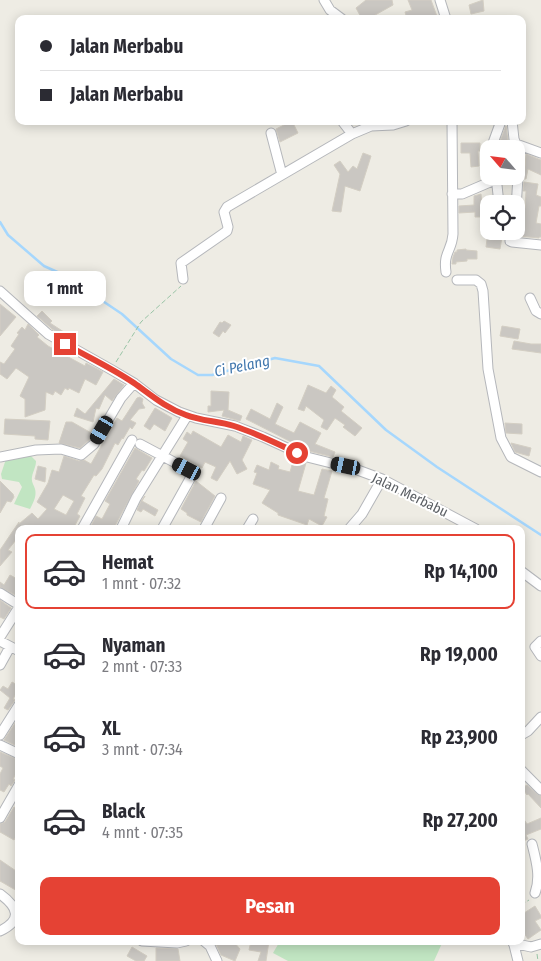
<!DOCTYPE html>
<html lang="id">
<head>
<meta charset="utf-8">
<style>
	body { margin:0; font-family:"Fira Sans Condensed",sans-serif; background:#f2f2f3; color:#2b2b33; height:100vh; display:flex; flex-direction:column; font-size:19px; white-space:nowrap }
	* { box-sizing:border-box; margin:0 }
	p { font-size:16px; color:#7c7c81 }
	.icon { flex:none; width:28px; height:28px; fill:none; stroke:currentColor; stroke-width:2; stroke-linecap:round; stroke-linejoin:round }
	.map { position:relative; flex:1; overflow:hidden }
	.panel { position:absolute; left:15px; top:525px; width:510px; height:420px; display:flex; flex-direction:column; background:#fff; border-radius:10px; box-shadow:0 2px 12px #0003 }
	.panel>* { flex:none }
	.banner { position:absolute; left:15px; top:15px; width:511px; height:110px; border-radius:10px; box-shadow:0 2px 12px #0003; display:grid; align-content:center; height:110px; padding:0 25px; background:#fff }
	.needle { width:32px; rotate:298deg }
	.tools { position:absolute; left:480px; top:140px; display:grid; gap:10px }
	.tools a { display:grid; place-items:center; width:45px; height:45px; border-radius:10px; background:#fff; box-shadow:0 2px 12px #0003; font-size:25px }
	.end { position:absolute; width:22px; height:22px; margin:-11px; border:6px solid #e54234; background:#fff; box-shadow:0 0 0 2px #fff }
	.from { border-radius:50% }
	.bubble { position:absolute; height:35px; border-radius:10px; background:#fff; box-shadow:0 2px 12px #0003; font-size:16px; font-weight:700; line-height:35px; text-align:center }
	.car { position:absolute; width:15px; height:30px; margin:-15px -8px; border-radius:6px; box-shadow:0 0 4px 1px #0007; background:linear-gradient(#222 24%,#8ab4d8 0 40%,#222 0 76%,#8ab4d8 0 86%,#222 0) }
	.banner b { display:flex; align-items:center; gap:18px; height:48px; font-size:19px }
	.banner b+b { border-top:1px solid #e1e1e2 }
	.banner i { width:12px; height:12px; background:#2b2b33 }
	ul { padding:9px 0 0; list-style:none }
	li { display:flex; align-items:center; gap:15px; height:75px; margin:0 10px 8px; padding:0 15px; border:2px solid transparent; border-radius:10px }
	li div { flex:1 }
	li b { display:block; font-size:19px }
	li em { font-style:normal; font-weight:700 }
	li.active { border-color:#e54234 }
	li>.icon { width:45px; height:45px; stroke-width:1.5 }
	.primary-button { display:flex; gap:10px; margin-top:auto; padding:10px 25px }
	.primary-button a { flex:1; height:58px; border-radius:10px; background:#e54234; color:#fff; font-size:20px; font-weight:700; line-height:58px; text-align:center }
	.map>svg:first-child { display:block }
	.green { fill:#c1e5c2 }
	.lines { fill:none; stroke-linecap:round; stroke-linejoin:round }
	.stream { stroke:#a6d7fd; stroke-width:2.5 }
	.building { fill:#cac7c2; stroke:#d3cec3; fill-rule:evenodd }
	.minor-casing { stroke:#b5b7bb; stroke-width:11 }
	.path { stroke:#99c4a6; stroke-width:1; stroke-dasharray:5 2.5; stroke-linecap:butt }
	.minor { stroke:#fff; stroke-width:9 }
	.route { stroke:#e54234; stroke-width:6 }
	.labels { text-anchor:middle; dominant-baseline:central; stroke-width:4; stroke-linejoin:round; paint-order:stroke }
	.street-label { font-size:14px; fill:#5c6065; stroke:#fff }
	.water-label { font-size:15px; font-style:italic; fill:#4278ae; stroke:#fff }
</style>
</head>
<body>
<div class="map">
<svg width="541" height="961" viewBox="0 0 541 961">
	<rect width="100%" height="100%" fill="#eeece4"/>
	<path class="green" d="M30,455L36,461C36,467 33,471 32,477C31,482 34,485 35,489C37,496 33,503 30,509L14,504L22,487L19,482L2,479L1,474L6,459Z
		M280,941H443L434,961H288L273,953Z"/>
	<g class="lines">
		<path class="stream" d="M0,222L8,235L44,266L64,275L122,314L171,359L198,375H212L275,358L319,366L386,430L437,467L541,535"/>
	</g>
	<path class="building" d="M366,0H392L393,5L368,19H362L356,8Z
		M408,0H431L438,19H424L423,16L415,19H407L405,12L412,10Z
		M483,0L484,11L471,14L469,5Z
		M292,121L298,133L280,142L276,129Z
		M506,126L508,140L511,149H499V144Z
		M461,143H480V151H478L479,166L471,167L470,153H461Z
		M363,153L371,156L360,191L345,186L341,212L332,211L340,174L334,165L340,161L348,172L353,166L357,169Z
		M526,154L541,160V175L528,169L526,179H524Z
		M524,182L538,184L536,195L541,197V206H539L536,223L541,224V237H539V238L519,236L521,220L519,219L520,213L522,208H525L526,191H523Z
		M481,194L483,217H475V212L459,213V206L474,205V196Z
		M494,231H503L500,249L486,247L487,239L490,240V234L494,235Z
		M466,249V250L477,251V259H467V261L456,262V264H452L453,257L455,252H457V250Z
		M0,304L16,317L0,336Z
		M42,311L52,321L50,323L67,334L66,337L52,329L37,316Z
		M224,321L231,325L225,333L223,331L219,337L213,333L220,322L222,323Z
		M28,324L39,335L37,337L48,346L85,366L86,363L103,372L96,385L85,379L79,393L69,388L68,390L65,388L61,395L55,391L53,395L46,392L45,410L25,417V399L20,396L29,377L16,368L7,379L0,374V362L4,364L15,349L11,346L19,334L17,333L22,327L25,330Z
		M502,326L520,329L518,339L500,336Z
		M514,341L531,344H541V353L512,349Z
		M114,379L124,385L112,401L105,395L99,409L96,408L93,422L74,416L77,408L85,414Z
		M308,385L326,393L331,386L336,390L332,397L344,407L341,411L362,428L355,436L343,427L345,425L335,418L327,430L321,427L324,420L306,406L304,411L298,409Z
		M211,391L229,392L228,410L242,416L240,421L222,416L224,410L208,412V406H211Z
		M140,397L143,399L142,403L145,408L139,409L130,420L136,423L132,429L130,427L123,439L122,438L118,445L115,443L102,469L96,476L94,475L81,496L85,498L77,514L80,516L73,529H19V536L8,550L12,552L0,566V550L19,522V524L32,513L38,519L47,509L37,502L48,483L52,470L59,472L64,456L79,461L84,460L91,464L117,418L122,421L137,398ZM63,495L74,501L66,515L54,509Z
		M277,403L283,407L275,424L294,433L300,422L321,433L315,444L335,452L333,457L309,451L246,419L251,409L270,419Z
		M155,408L172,418L165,431L154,424L150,430L144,426Z
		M5,419L50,421L48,440L35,439V436L4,434Z
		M66,422H72L93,434L89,440L80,448L59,443Z
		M505,423L522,424V434L506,433Z
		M193,431L221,447L228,435L241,442L243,436L252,440L242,460L247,469L237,474L230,461L217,481L211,478L216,467L205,462L202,468L180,456L188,442L183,439L187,432L191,435Z
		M511,443L531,448L529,456L515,452Z
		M135,448L152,458L144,471L142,470L136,479L139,481L115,526L113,525L111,529H95L91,526L96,516L102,519L110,504L105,501Z
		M294,458L306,463L298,491L314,495L322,469L332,471L324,498L328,499L324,516L327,517L322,526L309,519L307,525L278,515V513L262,503L270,490L253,484L257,473L254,472L257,465L269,470L271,462L279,466L278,469L290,472Z
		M38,466L46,468L45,482L35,479Z
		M0,481L13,494L14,497L11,502L7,501L0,513Z
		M196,481L215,496L201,522L187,515V513L181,509Z
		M145,496L142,501L158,510L155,516L143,509L141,512L137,510L141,501Z
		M10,575L19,580V597L0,587V582L4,585Z
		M0,600L11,608L4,619L0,617Z
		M12,682L19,686V688L13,699L15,700L8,710L4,708L10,698L0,690L3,686L8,689Z
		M19,717V747L4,740Z
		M0,752L19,760V768L13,779L15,780L11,786L9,784L4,792L0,790V774L3,768L0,766Z
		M527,785L537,794L541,796V808L528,794L527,795L522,788Z
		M14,807L19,810V831L14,840L0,832V824L5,822Z
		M521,815L527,824L541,818V829L526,835L528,839L521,842Z
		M0,860L19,873V892L0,881Z
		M535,906L541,916V918L535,921L541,930L528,939L521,929V915Z
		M217,941H233L240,949L235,961L221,955L216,944Z
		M251,941L264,943L269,941L266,961H258L261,952L249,950Z
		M132,947L147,956L144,961H136L127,956Z
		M156,948L178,949L180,961H156Z"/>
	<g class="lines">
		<defs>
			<path id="minor" d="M324,0L330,10L342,19
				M440,0L446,19
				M342,121L352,134
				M512,121L514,139L516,144L541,153
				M271,133L282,175
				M493,149V143L501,121
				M496,176L499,204
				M452,194H462L497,179
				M516,208L520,146
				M511,231L510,241L512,242L541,245
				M446,272C443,252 452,251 453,234L452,121
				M183,279L181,263L227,231L228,227L224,212L227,207L352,134L371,126L393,125L406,121
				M457,280H476L481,284L483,291L488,369L501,438L511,457L541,472
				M0,291L48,334L112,370L134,383L156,400L179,412L196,418L235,426L263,437L307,457L355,469L382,479L476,529
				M530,298L536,311L541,314
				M140,444L187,469L191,477L162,529
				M0,457L36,450L61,449L81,455L94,444L121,398L134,383
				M82,529L132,440
				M121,529L136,498L187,416
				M204,529L221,498
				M247,529L253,519
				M349,529L362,514L382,479
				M521,571L541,586
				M0,593L19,605
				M0,637L19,607
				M0,641L19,651
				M541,641L535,647L541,656
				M0,665L10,647
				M0,735L19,705
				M521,735L528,731L541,717
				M0,745L19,754
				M521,770L541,790
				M0,818L19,785
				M532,844C536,860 541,877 535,893
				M0,894C18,907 23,920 0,931
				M142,941L177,943L186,941
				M204,941L210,946L217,961
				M513,941L518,961
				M513,943L531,947L541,944"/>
		</defs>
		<use href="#minor" class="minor-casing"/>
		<path class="path" d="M116,362L141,322L181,286
			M521,905L529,900
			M537,954L538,961"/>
		<use href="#minor" class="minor"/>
	</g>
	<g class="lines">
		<path class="route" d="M65,344C88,357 112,368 134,383C151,395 166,408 186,415C201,421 218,421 234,426C256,433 276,443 297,453"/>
	</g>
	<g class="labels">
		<g class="street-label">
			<text transform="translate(410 495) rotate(26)">Jalan Merbabu</text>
		</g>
		<g class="water-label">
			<text transform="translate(242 366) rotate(-12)">Ci Pelang</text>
		</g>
	</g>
</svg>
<div class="tools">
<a><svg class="needle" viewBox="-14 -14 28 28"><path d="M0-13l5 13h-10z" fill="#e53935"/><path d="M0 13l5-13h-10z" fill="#7c7c81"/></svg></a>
<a><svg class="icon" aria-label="locate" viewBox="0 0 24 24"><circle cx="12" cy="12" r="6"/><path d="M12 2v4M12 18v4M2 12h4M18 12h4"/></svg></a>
</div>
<i class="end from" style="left:297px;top:453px"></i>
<i class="end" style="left:65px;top:344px"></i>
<div class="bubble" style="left:24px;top:271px;width:82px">1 mnt</div>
<i class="car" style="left:102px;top:430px;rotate:210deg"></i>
<i class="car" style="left:346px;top:466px;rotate:282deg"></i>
<i class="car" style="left:187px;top:469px;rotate:297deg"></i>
<div class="banner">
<b><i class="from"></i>Jalan Merbabu</b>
<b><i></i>Jalan Merbabu</b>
</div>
<section class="panel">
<ul>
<li class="active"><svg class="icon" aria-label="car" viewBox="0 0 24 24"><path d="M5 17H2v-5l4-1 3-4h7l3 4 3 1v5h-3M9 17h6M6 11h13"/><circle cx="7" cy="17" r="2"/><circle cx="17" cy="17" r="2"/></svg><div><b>Hemat</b><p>1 mnt · 07:32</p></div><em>Rp 14,100</em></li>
<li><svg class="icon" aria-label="car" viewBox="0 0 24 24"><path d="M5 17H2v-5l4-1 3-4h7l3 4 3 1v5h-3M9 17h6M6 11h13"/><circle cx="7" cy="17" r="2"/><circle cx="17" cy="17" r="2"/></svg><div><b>Nyaman</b><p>2 mnt · 07:33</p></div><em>Rp 19,000</em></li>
<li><svg class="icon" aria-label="car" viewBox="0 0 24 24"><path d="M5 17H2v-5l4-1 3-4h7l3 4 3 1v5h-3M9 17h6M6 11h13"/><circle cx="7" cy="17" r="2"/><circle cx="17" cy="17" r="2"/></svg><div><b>XL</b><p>3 mnt · 07:34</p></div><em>Rp 23,900</em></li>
<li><svg class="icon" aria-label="car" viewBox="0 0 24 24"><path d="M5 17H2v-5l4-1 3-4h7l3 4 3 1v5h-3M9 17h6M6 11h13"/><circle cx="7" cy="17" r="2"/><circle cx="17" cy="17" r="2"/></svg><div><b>Black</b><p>4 mnt · 07:35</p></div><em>Rp 27,200</em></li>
</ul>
<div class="primary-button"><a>Pesan</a></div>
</section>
</div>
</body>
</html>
